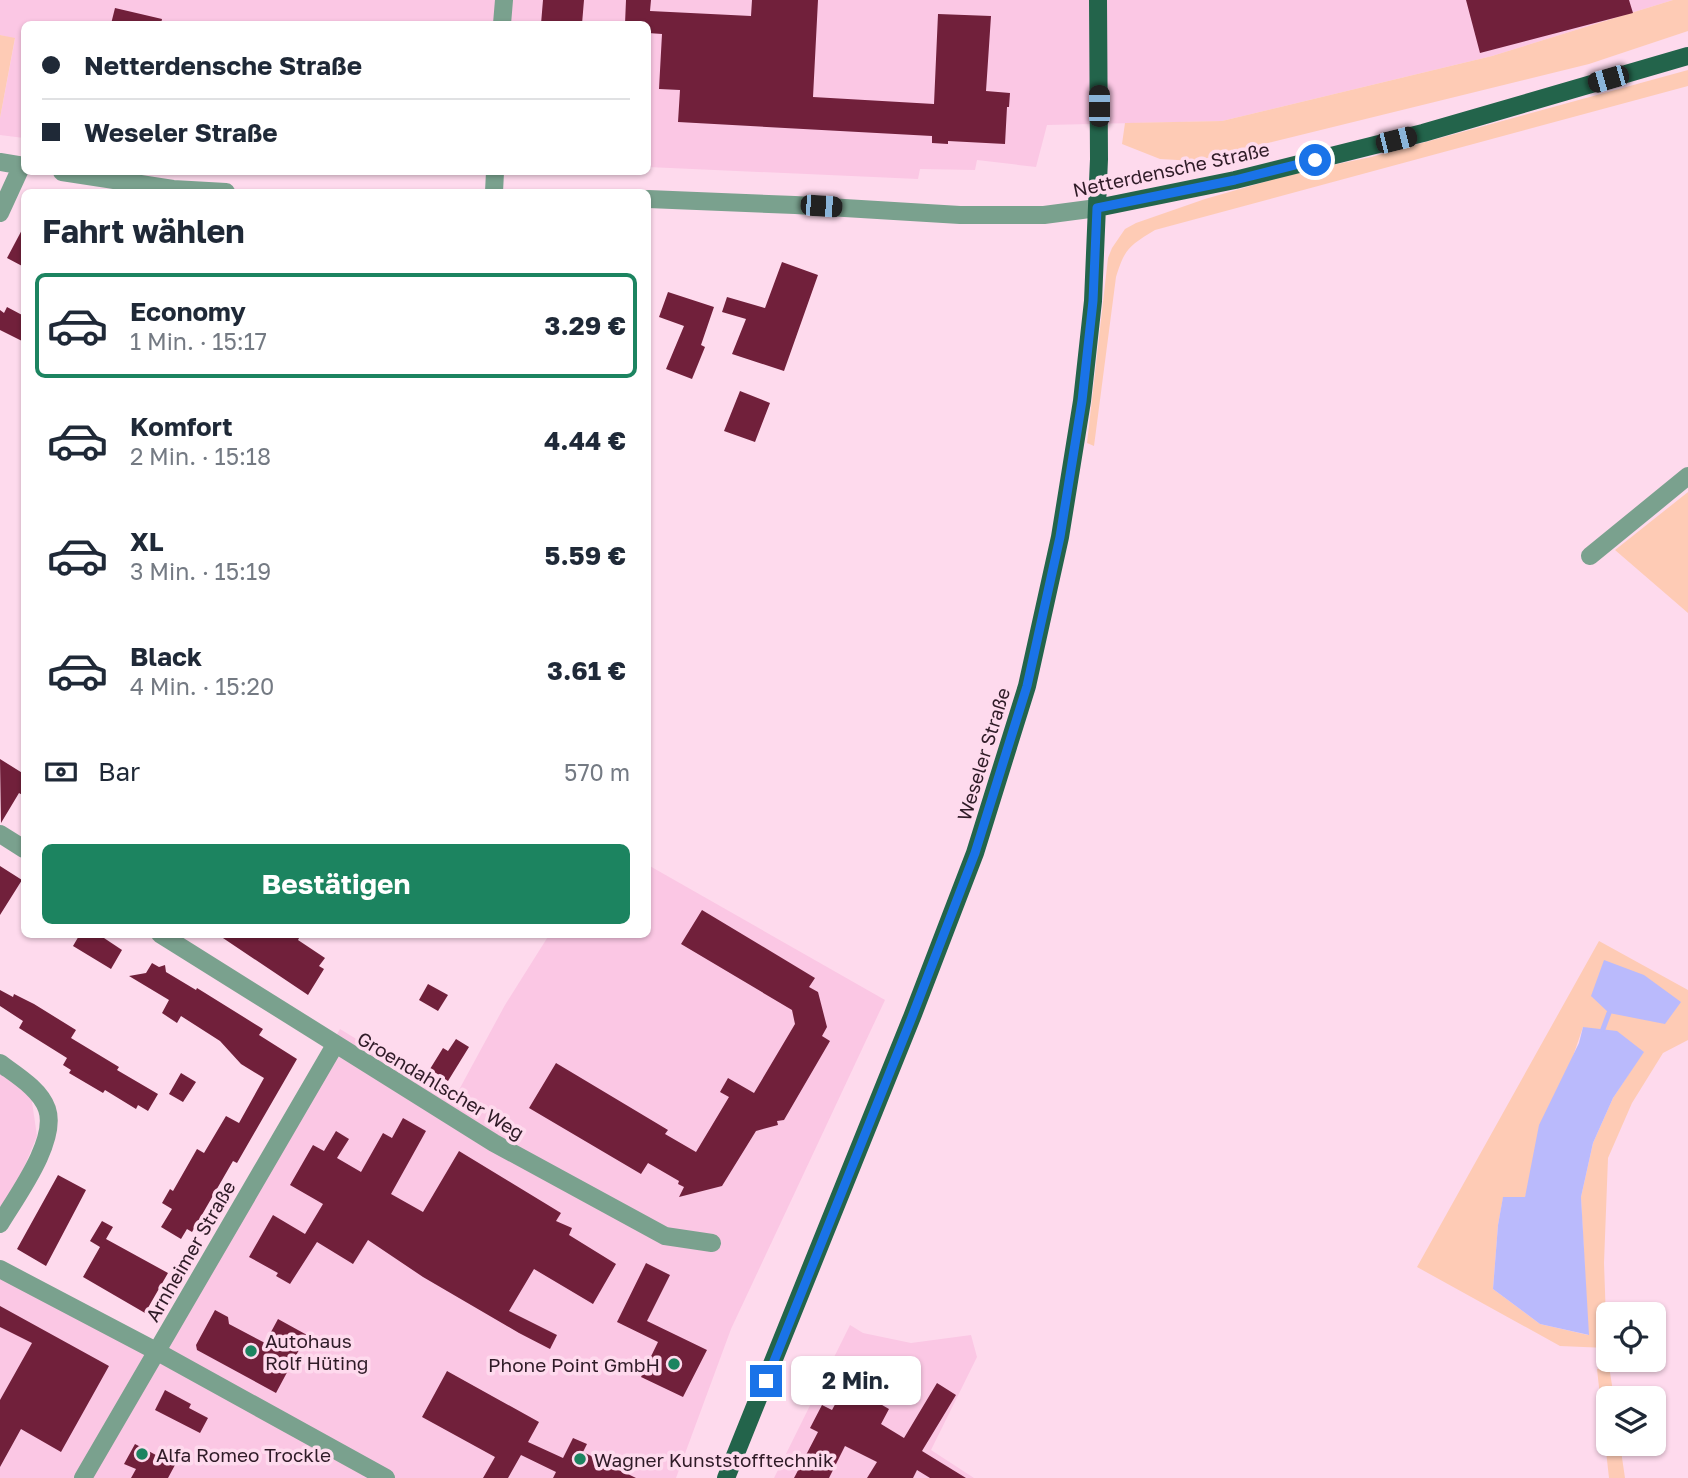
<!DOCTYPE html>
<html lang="de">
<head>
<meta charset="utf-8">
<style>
	body { margin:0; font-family:"Golos Text",sans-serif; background:#f2f2f3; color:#1f2937; height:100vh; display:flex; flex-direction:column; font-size:26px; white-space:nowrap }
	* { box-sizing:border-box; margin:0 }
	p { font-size:23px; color:#747a83 }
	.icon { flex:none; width:38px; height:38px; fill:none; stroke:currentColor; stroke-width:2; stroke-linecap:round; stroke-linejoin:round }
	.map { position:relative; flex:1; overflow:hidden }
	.side { position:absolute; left:21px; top:189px; width:630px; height:749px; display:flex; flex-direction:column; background:#fff; border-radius:10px; box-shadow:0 2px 5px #0004 }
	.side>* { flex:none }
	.banner { position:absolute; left:21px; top:21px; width:630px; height:154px; border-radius:10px; box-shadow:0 2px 5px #0004; display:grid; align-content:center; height:154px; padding:0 21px; background:#fff }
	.controls { position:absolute; left:1596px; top:1302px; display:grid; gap:14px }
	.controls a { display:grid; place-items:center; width:70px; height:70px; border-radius:10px; background:#fff; box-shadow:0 2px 5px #0004; font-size:35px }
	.end { position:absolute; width:32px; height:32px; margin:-16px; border:9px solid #1a73e8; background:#fff; box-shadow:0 0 0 4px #fff }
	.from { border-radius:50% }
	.bubble { position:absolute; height:49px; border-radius:10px; background:#fff; box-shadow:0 2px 5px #0004; font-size:23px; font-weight:700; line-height:49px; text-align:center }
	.car { position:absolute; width:21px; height:42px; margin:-21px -10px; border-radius:9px; box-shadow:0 0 5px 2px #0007; background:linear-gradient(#222 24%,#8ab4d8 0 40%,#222 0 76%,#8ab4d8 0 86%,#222 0) }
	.banner b { display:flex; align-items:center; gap:24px; height:66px; font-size:26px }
	.banner b+b { border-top:2px solid #e0e1e3 }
	.banner i { width:18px; height:18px; background:#1f2937 }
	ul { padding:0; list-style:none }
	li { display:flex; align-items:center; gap:21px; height:105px; margin:0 14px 10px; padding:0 7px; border:4px solid transparent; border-radius:10px }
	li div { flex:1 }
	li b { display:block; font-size:26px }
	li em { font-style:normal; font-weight:700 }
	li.selected { border-color:#1c8460 }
	li>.icon { width:63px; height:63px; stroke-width:1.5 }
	h2 { padding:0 21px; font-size:32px; line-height:84px }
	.pay { display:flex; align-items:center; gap:18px; height:77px; padding:0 21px; font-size:26px }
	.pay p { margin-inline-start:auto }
	.action { display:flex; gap:14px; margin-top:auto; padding:14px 21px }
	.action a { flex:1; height:80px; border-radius:10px; background:#1c8460; color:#fff; font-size:28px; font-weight:700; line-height:80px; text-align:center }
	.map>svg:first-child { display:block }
	.built { fill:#fbc7e4 }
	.green { fill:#fecbb5; fill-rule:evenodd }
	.water { fill:#babafc }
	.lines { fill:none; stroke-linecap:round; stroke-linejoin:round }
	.stream { stroke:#babafc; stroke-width:5 }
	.building { fill:#71203b }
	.minor { stroke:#7aa18e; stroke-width:18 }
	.major { stroke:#23644b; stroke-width:18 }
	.route { stroke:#1a73e8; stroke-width:9 }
	.poi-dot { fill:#1c8460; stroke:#fedaed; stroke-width:2.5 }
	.labels { text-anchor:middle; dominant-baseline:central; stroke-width:7; stroke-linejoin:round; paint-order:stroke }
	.street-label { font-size:19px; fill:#2f1b27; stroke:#fedaed }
	.poi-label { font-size:19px; fill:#2f1b27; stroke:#fedaed; text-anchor:start }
</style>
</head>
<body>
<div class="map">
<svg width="1688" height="1478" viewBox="0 0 1688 1478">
	<rect width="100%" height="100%" fill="#fedaed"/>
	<path class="built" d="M0,0H1673L1492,56L1222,121L1047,125L1036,167L977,160L975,170L920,169L918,179L648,167V24H24V138L0,135V118L15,39L0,35Z
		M648,865L885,1000L731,1329L676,1478H0V1263L159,1344L340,1029L454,1099L505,1005L549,935L648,934Z
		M0,1073L31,1095L37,1136L0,1226Z
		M850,1325L863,1333L911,1343L971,1335L977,1357L931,1450L974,1478H774Z"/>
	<path class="green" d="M1673,0H1688V31L1589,64L1195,161L1160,159L1122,144L1125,123L1222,121L1492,56Z
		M0,35L15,38L0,118Z
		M1688,70V86L1155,230C1129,246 1125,248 1116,277L1094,446L1087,443L1108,258L1112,248L1125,229L1136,223L1205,199L1295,173L1371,157Z
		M1688,492V613L1615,550Z
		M1599,941L1688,990V1040L1663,1053L1632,1103L1608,1158L1604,1263L1607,1348L1560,1346L1417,1267ZM1583,1027L1643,1052L1613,1098L1593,1143L1581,1197L1588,1335L1540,1324L1493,1289L1498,1225L1503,1198L1525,1197Z
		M1609,1366L1614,1398H1608V1444H1620L1625,1478H1609L1597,1369Z"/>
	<path class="water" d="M1604,960L1644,975L1681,1002L1665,1024L1609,1013L1591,996Z
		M1583,1027L1617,1031L1644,1052L1613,1098L1593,1143L1581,1197L1589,1335L1540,1324L1493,1289L1498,1225L1503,1197H1525L1539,1125L1579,1043Z"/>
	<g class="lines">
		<path class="stream" d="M1603,1029L1609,1013"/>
	</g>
	<path class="building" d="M543,0H584L582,24H541Z
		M626,0H651L650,11L751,16L752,0H818L813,97L934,104L938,14L991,16L986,91L1010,93L1009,107H1007L1005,144L948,141V144L932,143V136L678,122L680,90L659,89L662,34L648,33V24H625Z
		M1466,0H1629L1633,13L1480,53Z
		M115,8L162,19L161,24H111Z
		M24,226V267L7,258Z
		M782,262L818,275L784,371L732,354L746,319L722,312L727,297L765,308Z
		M668,292L714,307L701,345L705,347L692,379L666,369L684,326L659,317Z
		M7,307L24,316V342L0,330V310L4,313Z
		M740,391L770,403L755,442L724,431Z
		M0,759L24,774V796L19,793L1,823Z
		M0,866L22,880L0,915Z
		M702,910L815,978L809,987L818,992L827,1027L822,1036L830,1041L784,1120L777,1121L778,1125L756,1131L722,1186L679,1197L684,1187L678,1184L679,1181L648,1163L641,1174L529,1108L556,1063L668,1130L665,1134L696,1152L729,1097L720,1092L728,1078L754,1093L795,1024L792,1010L681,944Z
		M80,934H98L122,950L111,969L73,946Z
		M217,934H301L298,940L325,958L319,966L324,969L308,995Z
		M152,963L159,967L165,965L166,972L196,990L197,988L263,1029L259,1035L297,1059L237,1163L233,1161L192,1232L187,1229L181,1239L161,1227L172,1209L162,1203L170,1189L173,1191L197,1149L204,1153L226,1116L239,1123L264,1078L241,1064L220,1041L181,1016L177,1023L162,1013L169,1000L129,976L146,973Z
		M428,984L448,995L438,1011L419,1000Z
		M0,990L13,997L14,994L34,1004L76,1030L71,1038L119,1067L117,1070L158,1094L148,1111L138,1105L136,1109L105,1090L103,1093L69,1073L71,1070L63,1065L67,1058L19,1028L23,1021L0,1006Z
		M456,1039L469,1047L448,1081L430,1069L443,1048L448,1051Z
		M181,1073L196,1082L183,1102L169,1094Z
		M403,1118L426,1131L391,1194L423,1212L459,1151L561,1213L556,1221L572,1228L569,1235L616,1264L593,1304L534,1269L509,1311L557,1335L550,1349L519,1333L423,1277L368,1240L353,1264L317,1242L290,1284L276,1276L278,1273L249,1257L273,1215L305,1234L323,1204L290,1185L313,1145L324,1151L336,1131L349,1139L337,1158L361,1172L383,1133L392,1138Z
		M58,1175L86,1190L46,1266L17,1249Z
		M102,1221L113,1227L106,1239L168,1273L145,1313L83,1277L100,1247L90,1241Z
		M646,1263L670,1275L647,1321L707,1350L683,1397L641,1377L658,1342L617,1322Z
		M0,1306L109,1366L61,1452L21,1429L0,1467V1400L32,1343L0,1327Z
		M215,1310L228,1317L229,1324L265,1343L278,1319L307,1335L276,1393L197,1350L196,1345Z
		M447,1371L539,1422L528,1442L563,1458L573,1438L587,1444L583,1452L636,1478H553L556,1472L521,1455L508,1478H483L495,1457L422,1417Z
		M937,1383L956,1395L922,1451L966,1478H930L917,1470L913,1478H867L877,1462L845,1446L829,1478H794L818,1432L810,1428L822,1405L832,1410L846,1384L889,1409L881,1424L904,1438Z
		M165,1390L191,1404L189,1408L208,1418L200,1433L155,1410Z
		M135,1444L175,1465L168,1478H131L136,1469L124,1464Z"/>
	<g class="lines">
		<path class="minor" d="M502,24L504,0
			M0,162L24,166
			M62,172L173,189L226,192
			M494,192L495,172
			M648,199L795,205L960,215H1044L1097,208
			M0,213L22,165
			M1590,556L1688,476
			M0,834L24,849
			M160,934L494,1143L665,1236L712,1243
			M0,1063C16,1075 40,1089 47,1109C58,1141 16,1197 0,1224
			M0,1269L156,1351L386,1478
			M83,1478L335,1045"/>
		<path class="major" d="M1097,208L1235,180L1423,133L1688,56
			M726,1478L912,1017L975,853L1027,686L1060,537L1082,401L1093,301L1099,159L1098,0"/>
	</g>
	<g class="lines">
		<path class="route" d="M766,1381L912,1017L975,853L1027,686L1060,537L1082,401L1093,301L1097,208L1235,180L1315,160"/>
	</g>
	<g class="poi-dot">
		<circle cx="251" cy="1351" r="7"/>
		<circle cx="674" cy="1364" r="7"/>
		<circle cx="142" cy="1454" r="7"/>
		<circle cx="580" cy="1459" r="7"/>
	</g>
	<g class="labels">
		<g class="street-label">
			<text transform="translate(1171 169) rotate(-12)">Netterdensche Straße</text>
			<text transform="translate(983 754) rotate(-73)">Weseler Straße</text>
			<text transform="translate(441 1085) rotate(31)">Groendahlscher Weg</text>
			<text transform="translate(190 1251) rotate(-60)">Arnheimer Straße</text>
		</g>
		<g class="poi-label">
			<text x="265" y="1340">Autohaus<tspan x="265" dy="22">Rolf Hüting</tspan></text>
			<text x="660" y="1364" text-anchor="end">Phone Point GmbH</text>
			<text x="156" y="1454">Alfa Romeo Trockle</text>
			<text x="594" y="1459">Wagner Kunststofftechnik</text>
		</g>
	</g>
</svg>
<div class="controls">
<a><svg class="icon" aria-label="locate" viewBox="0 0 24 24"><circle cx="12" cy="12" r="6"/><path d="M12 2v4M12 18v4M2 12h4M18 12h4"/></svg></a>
<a><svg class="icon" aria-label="layers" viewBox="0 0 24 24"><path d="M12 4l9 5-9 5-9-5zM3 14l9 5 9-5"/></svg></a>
</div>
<i class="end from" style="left:1315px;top:160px"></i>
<i class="end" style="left:766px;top:1381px"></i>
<div class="bubble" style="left:791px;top:1356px;width:130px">2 Min.</div>
<i class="car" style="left:1608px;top:79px;rotate:254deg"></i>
<i class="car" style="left:1099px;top:106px;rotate:0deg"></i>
<i class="car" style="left:1396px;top:140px;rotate:76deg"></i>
<i class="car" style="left:821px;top:206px;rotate:94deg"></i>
<div class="banner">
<b><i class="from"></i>Netterdensche Straße</b>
<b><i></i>Weseler Straße</b>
</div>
<section class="side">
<h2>Fahrt wählen</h2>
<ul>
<li class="selected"><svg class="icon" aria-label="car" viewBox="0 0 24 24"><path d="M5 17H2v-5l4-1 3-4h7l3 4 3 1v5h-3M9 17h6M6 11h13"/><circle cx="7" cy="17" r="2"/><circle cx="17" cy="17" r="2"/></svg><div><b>Economy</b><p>1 Min. · 15:17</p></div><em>3.29 €</em></li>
<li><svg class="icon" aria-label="car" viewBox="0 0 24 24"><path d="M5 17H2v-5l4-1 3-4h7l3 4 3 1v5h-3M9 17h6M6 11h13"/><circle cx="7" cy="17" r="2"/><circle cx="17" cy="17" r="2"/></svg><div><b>Komfort</b><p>2 Min. · 15:18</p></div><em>4.44 €</em></li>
<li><svg class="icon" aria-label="car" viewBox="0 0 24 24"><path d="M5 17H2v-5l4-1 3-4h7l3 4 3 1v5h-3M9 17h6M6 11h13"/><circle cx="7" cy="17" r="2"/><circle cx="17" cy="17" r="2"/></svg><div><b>XL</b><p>3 Min. · 15:19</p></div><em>5.59 €</em></li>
<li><svg class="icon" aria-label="car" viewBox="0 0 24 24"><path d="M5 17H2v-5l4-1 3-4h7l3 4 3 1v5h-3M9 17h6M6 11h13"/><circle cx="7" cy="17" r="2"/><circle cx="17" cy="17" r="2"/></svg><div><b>Black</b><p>4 Min. · 15:20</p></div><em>3.61 €</em></li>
</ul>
<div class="pay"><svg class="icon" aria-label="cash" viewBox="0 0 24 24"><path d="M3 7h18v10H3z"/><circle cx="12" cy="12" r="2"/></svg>Bar<p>570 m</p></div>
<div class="action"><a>Bestätigen</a></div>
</section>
</div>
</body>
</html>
